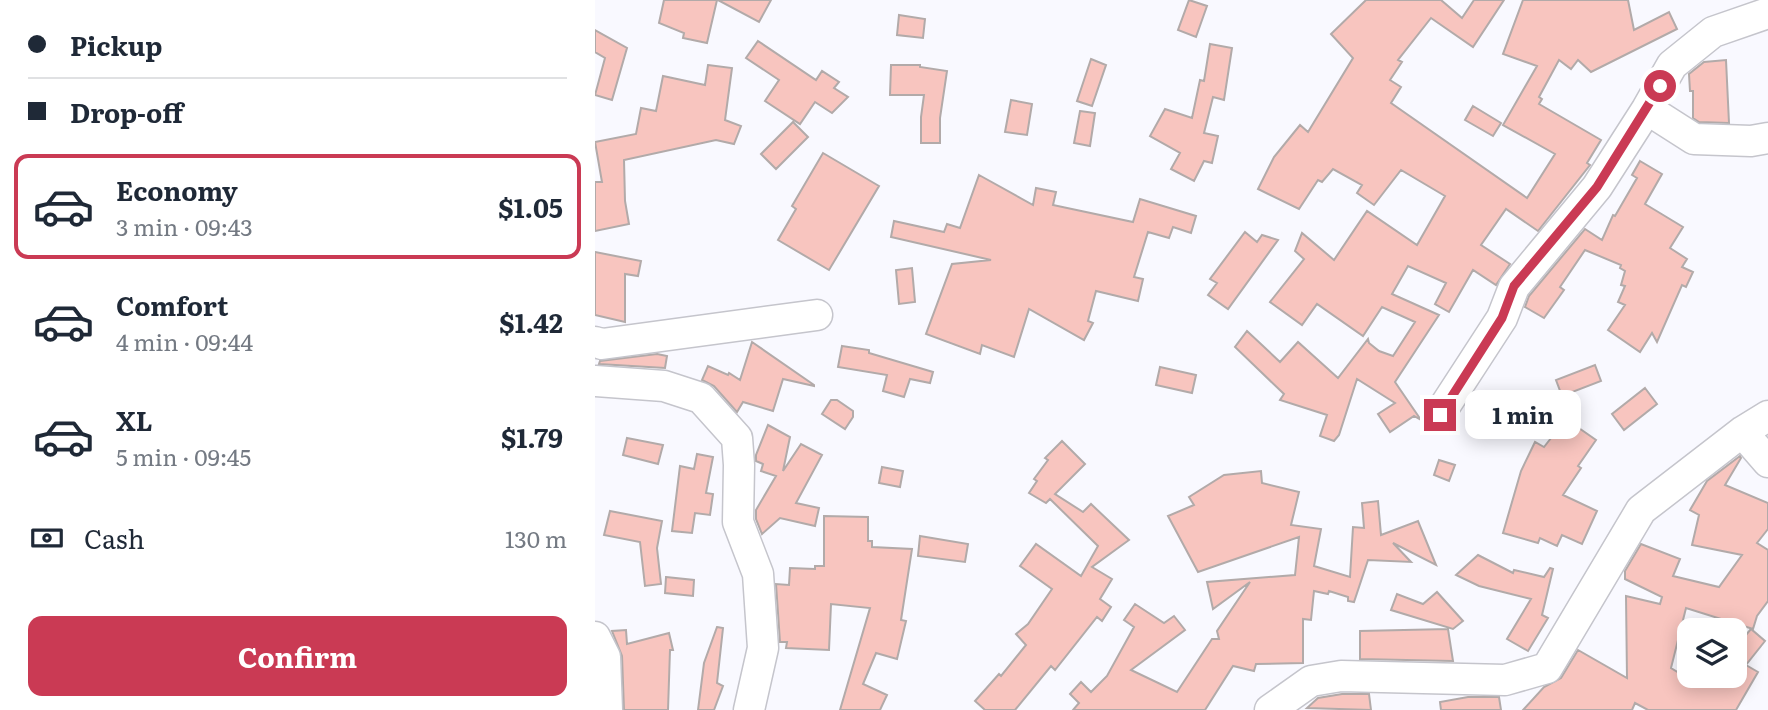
<!DOCTYPE html>
<html lang="en">
<head>
<meta charset="utf-8">
<style>
	body { margin:0; font-family:Literata,serif; background:#f2f2f3; color:#1f2937; height:100vh; display:flex; flex-direction:column; font-size:26px; white-space:nowrap }
	* { box-sizing:border-box; margin:0 }
	p { font-size:23px; color:#747a83 }
	.icon { flex:none; width:38px; height:38px; fill:none; stroke:currentColor; stroke-width:2; stroke-linecap:round; stroke-linejoin:round }
	.map { position:relative; flex:1; overflow:hidden }
	.panel { display:flex; flex-direction:column; background:#fff; width:595px }
	.panel>* { flex:none }
	.banner { display:grid; align-content:center; height:154px; padding:0 28px; background:#fff }
	.fabs { position:absolute; left:1082px; top:618px; display:grid; gap:14px }
	.fabs a { display:grid; place-items:center; width:70px; height:70px; border-radius:14px; background:#fff; box-shadow:0 4px 18px #0003; font-size:35px }
	.end { position:absolute; width:32px; height:32px; margin:-16px; border:9px solid #ca3a54; background:#fff; box-shadow:0 0 0 4px #fff }
	.from { border-radius:50% }
	.bubble { position:absolute; height:49px; border-radius:14px; background:#fff; box-shadow:0 4px 18px #0003; font-size:23px; font-weight:700; line-height:49px; text-align:center }
	.banner b { display:flex; align-items:center; gap:24px; height:66px; font-size:26px }
	.banner b+b { border-top:2px solid #e0e1e3 }
	.banner i { width:18px; height:18px; background:#1f2937 }
	ul { padding:0; list-style:none }
	li { display:flex; align-items:center; gap:21px; height:105px; margin:0 14px 10px; padding:0 14px; border:4px solid transparent; border-radius:14px }
	li div { flex:1 }
	li b { display:block; font-size:26px }
	li em { font-style:normal; font-weight:700 }
	li.active { border-color:#ca3a54 }
	li>.icon { width:63px; height:63px; stroke-width:1.5 }
	.pay { display:flex; align-items:center; gap:18px; height:77px; padding:0 28px; font-size:26px }
	.pay p { margin-inline-start:auto }
	.action { display:flex; gap:14px; margin-top:auto; padding:14px 28px }
	.action a { flex:1; height:80px; border-radius:14px; background:#ca3a54; color:#fff; font-size:28px; font-weight:700; line-height:80px; text-align:center }
	main { display:flex; flex:1; min-height:0 }
	.map>svg:first-child { display:block }
	.building { fill:#f8c5bf; stroke:#b2aaa9; stroke-width:2 }
	.lines { fill:none; stroke-linecap:round; stroke-linejoin:round }
	.minor-casing { stroke:#c5c5cc; stroke-width:33 }
	.minor { stroke:#fff; stroke-width:30 }
	.route { stroke:#ca3a54; stroke-width:9 }
</style>
</head>
<body>
<main>
<section class="panel">
<div class="banner">
<b><i class="from"></i>Pickup</b>
<b><i></i>Drop-off</b>
</div>
<ul>
<li class="active"><svg class="icon" aria-label="car" viewBox="0 0 24 24"><path d="M5 17H2v-5l4-1 3-4h7l3 4 3 1v5h-3M9 17h6M6 11h13"/><circle cx="7" cy="17" r="2"/><circle cx="17" cy="17" r="2"/></svg><div><b>Economy</b><p>3 min · 09:43</p></div><em>$1.05</em></li>
<li><svg class="icon" aria-label="car" viewBox="0 0 24 24"><path d="M5 17H2v-5l4-1 3-4h7l3 4 3 1v5h-3M9 17h6M6 11h13"/><circle cx="7" cy="17" r="2"/><circle cx="17" cy="17" r="2"/></svg><div><b>Comfort</b><p>4 min · 09:44</p></div><em>$1.42</em></li>
<li><svg class="icon" aria-label="car" viewBox="0 0 24 24"><path d="M5 17H2v-5l4-1 3-4h7l3 4 3 1v5h-3M9 17h6M6 11h13"/><circle cx="7" cy="17" r="2"/><circle cx="17" cy="17" r="2"/></svg><div><b>XL</b><p>5 min · 09:45</p></div><em>$1.79</em></li>
</ul>
<div class="pay"><svg class="icon" aria-label="cash" viewBox="0 0 24 24"><path d="M3 7h18v10H3z"/><circle cx="12" cy="12" r="2"/></svg>Cash<p>130 m</p></div>
<div class="action"><a>Confirm</a></div>
</section>
<div class="map">
<svg width="1173" height="710" viewBox="0 0 1173 710">
	<rect width="100%" height="100%" fill="#f9f9ff"/>
	<path class="building" d="M69,0H122L112,43L88,38L89,33L64,23Z
		M123,0H176L164,22Z
		M594,0L612,6L601,37L583,30Z
		M771,0H846L867,18L879,0H909L878,47L836,18L803,60L807,62L795,80L806,87L796,103L932,198L960,154L908,125L942,66L908,54L928,0H1033L1039,30L1074,12L1082,29L996,72L983,60L976,69L964,60L944,97L947,99L944,104L1006,140L992,163L995,165L943,231L911,209L886,245L915,264L901,285L878,270L854,312L840,304L851,283L813,266L797,294L844,315L800,382L826,420L819,416L795,432L783,414L800,403L762,379L744,435L739,441L725,436L732,415L685,400L689,394L640,347L652,331L685,362L703,342L743,378L773,339L774,343L784,351L798,356L820,322L787,307L768,336L722,304L707,325L675,302L709,259L700,251L707,233L739,260L772,211L822,245L850,196L806,170L779,205L762,193L767,185L738,169L727,182L723,180L704,209L663,189L679,157L705,125L713,132L758,58L736,34Z
		M304,15L330,19L328,38L302,35Z
		M0,30L32,48L17,100L0,95L10,58L0,52Z
		M163,41L221,80L227,71L244,82L239,88L253,97L237,113L220,102L205,124L170,101L184,80L151,58Z
		M615,44L637,48L629,100L618,97L609,133L623,136L617,163L609,161L599,181L576,169L585,153L555,136L570,109L597,118L605,80L609,81Z
		M496,59L511,65L497,106L482,101Z
		M1131,60L1134,123L1104,122L1098,118V91H1095L1094,74L1109,62Z
		M113,65L137,68L130,120L146,126L139,144L121,140L29,160L30,201L34,224L0,231V182H7L0,142L41,134L46,108L61,111L68,76L110,85Z
		M296,65H325V67L352,71L345,118V143H326V117L329,95H295Z
		M416,100L437,104L432,135L410,132Z
		M878,106L906,123L898,136L870,120Z
		M485,111L500,113L495,146L479,143Z
		M198,122L213,137L181,169L166,154Z
		M228,153L284,186L234,270L183,240L201,209L197,206Z
		M1045,161L1067,174L1050,204L1088,227L1075,248L1092,259L1087,267L1098,272L1091,287L1087,285L1062,342L1057,333L1045,352L1013,330L1030,305L1023,302L1030,286L1026,285L1030,271L1025,268L1026,265L990,250L965,287L969,290L949,318L930,307L934,296L990,229L1007,240L1018,215L1020,216L1042,178L1037,175Z
		M384,175L438,205L441,188L461,192L458,205L538,222L545,199L601,216L596,233L578,227L574,238L553,232L539,277L548,279L543,301L501,291L493,321L498,323L489,340L434,309L419,357L387,345L385,354L331,334L357,264L396,260L296,237L299,221L349,232L352,224L365,228Z
		M650,232L662,242L667,235L683,240L633,309L613,295L622,283L615,279Z
		M0,252L46,261L43,276L30,274V322L0,315Z
		M317,268L320,302L304,304L301,270Z
		M157,342L219,385V386L188,379L178,411L148,402L142,412L119,386L107,380L113,366L133,375L134,373L145,380Z
		M247,346L274,350V353L338,372L335,383L315,379L309,397L288,391L292,375L243,367Z
		M62,354L72,356L70,368L4,364L5,361Z
		M1000,365L1006,381L967,396L961,380Z
		M565,367L601,375L597,393L561,385Z
		M1050,388L1062,404L1029,430L1017,414Z
		M236,400H242L258,411V417L250,429L227,414Z
		M971,419L1001,440L983,466L986,468L968,495L1002,511L987,544L967,535L962,546L945,538L943,543L908,533L926,471L940,442L949,447Z
		M173,425L195,437L188,471L206,444L227,455L201,503L224,508L220,526L185,518L167,534L161,519V510L181,476L166,471L168,464L161,461V455Z
		M32,438L68,445L63,464L28,455Z
		M467,441L490,464L460,494L488,512L496,504L534,540L497,567L517,579L505,599L516,607L507,621L502,617L460,670L456,666L420,710H390L380,701L404,674L406,676L431,645L421,634L433,624L457,589L425,566L441,544L486,576L503,546L455,499L451,503L434,493L442,481L439,479L453,460L450,458Z
		M102,454L118,457L111,493L118,494L115,515L100,513L97,533L77,531L85,466L99,469Z
		M1145,456L1146,458L1130,485L1173,503V529L1162,543L1173,550V601L1162,616L1158,629L1091,608L1076,668L1104,685L1109,676H1139V658L1147,646L1144,643L1156,629L1170,641L1151,665L1163,672L1141,710H1053L1040,703L1037,710H928L949,687L966,678L983,650L1032,678L1031,596L1065,604L1067,597L1030,579V571L1046,544L1085,559L1078,576L1124,587L1147,555L1097,545L1104,515L1095,510L1112,481Z
		M844,460L860,465L854,481L839,475Z
		M287,467L308,471L305,487L284,483Z
		M666,471L667,483L704,492L696,525L726,529L719,566L755,577L758,527L769,528L767,503L783,501L786,535L823,521L841,565L798,543L816,562L773,560L759,602L753,601V597L734,591L733,594L719,591L716,620L708,619V663L661,664L659,671L638,666L610,710H478L484,703L475,694L486,682L496,692L512,676L539,627L529,620L540,604L569,623L579,616L590,630L536,670L582,692L617,639H624L622,631L655,582L618,609L612,582L700,575L704,537L603,572L573,516L599,505L594,497L629,475Z
		M15,511L67,521L62,548L66,584L50,586L45,542L9,535Z
		M229,516L273,517V541H277V547L317,549L306,620L311,621L302,659L281,653L268,684L292,695L285,710H245L275,608L236,604L234,650L191,648L192,642H185L181,584L194,585L195,568L220,569V566H229Z
		M325,536L373,544L370,562L323,556Z
		M883,555L918,573L919,570L949,577L955,568L958,569L947,615L953,618L933,651L912,639L936,599L884,586L861,575Z
		M71,577L99,580L98,596L70,593Z
		M842,592L868,621L858,629L796,610L802,594L828,604Z
		M122,627L128,628L122,683L128,686L119,710H103L109,663Z
		M853,629L858,661L765,659V631Z
		M31,630L32,644L74,633L78,650H75L73,710H29L27,656L17,631Z
		M747,694H774L776,710L712,708L723,698Z
		M873,697H904L906,710H846L845,702Z"/>
	<g class="lines">
		<defs>
			<path id="minor" d="M1052,109L1099,139L1156,141L1173,138
				M0,342L7,344L222,315
				M0,381L69,386L106,398L142,438L144,465L143,522L163,574L168,648L154,710
				M844,415L907,318L919,287L1002,187L1052,109L1077,65L1118,32L1173,13
				M1147,432L1173,462
				M0,637L10,657L12,710
				M675,710L716,681L746,676L910,680L952,668L1046,510L1147,432L1173,416"/>
		</defs>
		<use href="#minor" class="minor-casing"/>
		<use href="#minor" class="minor"/>
	</g>
	<g class="lines">
		<path class="route" d="M845,415L907,318L919,286L1002,187L1065,86"/>
	</g>
</svg>
<div class="fabs">
<a><svg class="icon" aria-label="layers" viewBox="0 0 24 24"><path d="M12 4l9 5-9 5-9-5zM3 14l9 5 9-5"/></svg></a>
</div>
<i class="end from" style="left:1065px;top:86px"></i>
<i class="end" style="left:845px;top:415px"></i>
<div class="bubble" style="left:870px;top:390px;width:116px">1 min</div>
</div>
</main>
</body>
</html>
